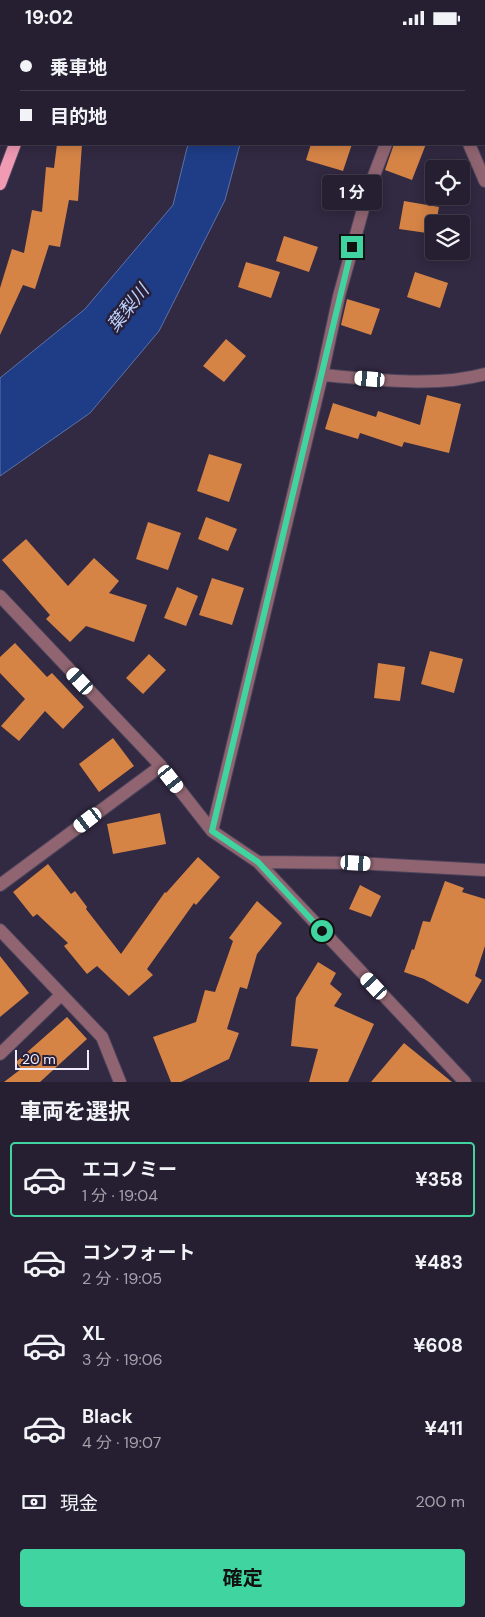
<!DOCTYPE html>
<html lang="ja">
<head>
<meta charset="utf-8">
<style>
	body { margin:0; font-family:"DM Sans","Noto Sans JP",sans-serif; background:#2e273a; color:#f1f3f6; height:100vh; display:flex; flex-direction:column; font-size:19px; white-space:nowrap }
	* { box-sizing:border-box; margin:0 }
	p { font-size:16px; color:#a4a2ac }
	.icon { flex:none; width:28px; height:28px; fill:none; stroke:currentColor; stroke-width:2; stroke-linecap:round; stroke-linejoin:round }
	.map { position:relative; height:1047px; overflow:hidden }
	.details { display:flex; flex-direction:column; background:#261f32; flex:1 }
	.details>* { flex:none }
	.guide { position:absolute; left:0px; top:0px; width:485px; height:110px; box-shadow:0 2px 12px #0003,0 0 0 1px #423d4d; display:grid; align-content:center; height:110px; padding:0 20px; background:#261f32 }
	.fabs { position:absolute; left:425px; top:125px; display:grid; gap:10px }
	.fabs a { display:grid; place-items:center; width:45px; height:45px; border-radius:5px; background:#261f32; box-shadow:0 2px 12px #0003,0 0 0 1px #423d4d; font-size:25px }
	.scale { position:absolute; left:15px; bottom:12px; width:74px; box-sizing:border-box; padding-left:5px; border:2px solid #f1ecfd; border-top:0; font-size:14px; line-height:18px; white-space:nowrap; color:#f1ecfd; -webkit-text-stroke:4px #282038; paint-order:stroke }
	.end { position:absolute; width:22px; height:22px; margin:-11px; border:6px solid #40d4a1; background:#111; box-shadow:0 0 0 2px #111 }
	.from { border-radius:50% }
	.bubble { position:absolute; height:35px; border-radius:5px; background:#261f32; box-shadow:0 2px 12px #0003,0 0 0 1px #423d4d; font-size:16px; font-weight:700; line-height:35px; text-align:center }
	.car { position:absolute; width:15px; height:30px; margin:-15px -8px; border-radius:6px; box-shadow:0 0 4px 1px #0007; background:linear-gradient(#fff 24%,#345 0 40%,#fff 0 76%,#345 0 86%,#fff 0) }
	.guide b { display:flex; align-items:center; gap:18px; height:48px; font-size:19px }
	.guide b+b { border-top:1px solid #423d4d }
	.guide i { width:12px; height:12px; background:#f1f3f6 }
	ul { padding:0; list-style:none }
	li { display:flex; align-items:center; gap:15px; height:75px; margin:0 10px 8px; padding:0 10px; border:2px solid transparent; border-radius:5px }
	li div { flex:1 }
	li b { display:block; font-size:19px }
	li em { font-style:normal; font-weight:700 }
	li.on { border-color:#40d4a1 }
	li>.icon { width:45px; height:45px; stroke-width:1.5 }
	h2 { padding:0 20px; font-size:22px; line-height:60px }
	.pay { display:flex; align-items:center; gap:12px; height:55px; padding:0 20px; font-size:19px }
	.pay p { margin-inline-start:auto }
	.button { display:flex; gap:10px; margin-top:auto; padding:10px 20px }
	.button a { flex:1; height:58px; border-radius:5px; background:#40d4a1; color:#111; font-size:20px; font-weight:700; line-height:58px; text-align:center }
	.status { display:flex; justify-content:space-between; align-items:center; height:35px; padding:0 25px; background:#261f32; direction:ltr }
	.status svg { height:14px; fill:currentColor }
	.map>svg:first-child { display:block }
	.water { fill:#1e3d86; stroke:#5d72aa }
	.building { fill:#d68446 }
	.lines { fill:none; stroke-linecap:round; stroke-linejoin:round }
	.minor-casing { stroke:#4d445c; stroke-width:14 }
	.major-casing { stroke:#4d445c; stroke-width:14 }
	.minor { stroke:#906571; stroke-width:12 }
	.major { stroke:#f09ab4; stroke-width:12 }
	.route { stroke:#40d4a1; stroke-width:6 }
	.labels { text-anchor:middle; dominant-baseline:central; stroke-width:5; stroke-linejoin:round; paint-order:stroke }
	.water-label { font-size:18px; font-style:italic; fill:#bcd1fb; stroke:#282038 }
</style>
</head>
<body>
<div class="status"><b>19:02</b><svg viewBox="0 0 49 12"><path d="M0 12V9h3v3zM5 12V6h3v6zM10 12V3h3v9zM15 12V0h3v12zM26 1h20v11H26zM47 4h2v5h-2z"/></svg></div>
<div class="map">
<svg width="485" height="1047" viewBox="0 0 485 1047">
	<rect width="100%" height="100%" fill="#322942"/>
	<path class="water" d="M188,109H240L225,165L159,296L90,378L0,441V343L85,274L173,170Z"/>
	<path class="building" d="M57,109H82L78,166L69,165L60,212L49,210L35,254L23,250L0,300V253L12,214L24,218L32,175L42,177L46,132L54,133Z
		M311,109H352L343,136L306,125Z
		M394,109H426L412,145L385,135Z
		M404,166L439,172L436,189H434V199L399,194Z
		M284,201L318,212L309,237L276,226Z
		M246,227L280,237L271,263L238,252Z
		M415,237L448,248L440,273L407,262Z
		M347,264L380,274L371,300L341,290Z
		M226,304L246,321L224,347L203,331Z
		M427,360L461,369L449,418L404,407L402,412L360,398L358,404L325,394L333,368L376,382L378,376L420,390Z
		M209,419L242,429L229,467L197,456Z
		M206,482L237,494L228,516L198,504Z
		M148,487L181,498L168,535L136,524Z
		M26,504L68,551L94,523L119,546L109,558L147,570L134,607L86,591L70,607L46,584L50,580L2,525Z
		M212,543L244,553L232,590L199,580Z
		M177,552L198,561L186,591L164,583Z
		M15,608L47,642L52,638L84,672L63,694L45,676L19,706L1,691L25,664L0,638V622Z
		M430,616L463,624L454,658L421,649Z
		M149,619L166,635L143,659L126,643Z
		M378,628L405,632L400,666L374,663Z
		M113,703L134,731L99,757L79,729Z
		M160,778L166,809L113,819L107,789Z
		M198,822L220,842L196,870L194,868L147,934L153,940L129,961L97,931L87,939L64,911L68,908L37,879L33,882L13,857L48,829L71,859L75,856L87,872L86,874L121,919L165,857L166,858Z
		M445,846L464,853L462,857L485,864V911L475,941L482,945L468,969L424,944L404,937L412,914L414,915L423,886L430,887Z
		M360,850L381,861L371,882L349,874Z
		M257,866L282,888L257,919L247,954L240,952L227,994L239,998L229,1024L181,1047H171L153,1002L196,987L205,955L215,957L233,906L229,903Z
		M0,921L29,958L0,982Z
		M318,927L336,938L330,949L342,959L334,971L374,989L348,1047H309L318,1014L291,1011L296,963Z
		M67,982L87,1004L40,1047H4L21,1034L16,1027Z
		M404,1008L452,1047H371Z"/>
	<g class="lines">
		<defs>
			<path id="minor" d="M402,0L403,1
				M469,109L485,146
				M322,340C373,344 435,353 485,339
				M0,561L161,731L212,796L258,827L465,1047
				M212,796L322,340L339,261L368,156L386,109
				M258,827L356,828L485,835
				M0,850L161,731
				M0,895L102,1002L120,1047
				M0,1019L61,960"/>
			<path id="major" d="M48,1V0
				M0,149L15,109"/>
		</defs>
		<use href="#minor" class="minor-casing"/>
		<use href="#major" class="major-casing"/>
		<use href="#minor" class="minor"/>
		<use href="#major" class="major"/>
	</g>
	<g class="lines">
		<path class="route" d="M322,896L258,827L212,796L352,212"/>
	</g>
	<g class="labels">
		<g class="water-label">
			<text transform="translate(128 273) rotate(-51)">葉梨川</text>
		</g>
	</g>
</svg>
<div class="fabs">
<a><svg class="icon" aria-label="locate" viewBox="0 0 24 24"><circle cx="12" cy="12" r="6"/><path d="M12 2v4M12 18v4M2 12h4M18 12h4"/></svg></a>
<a><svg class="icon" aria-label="layers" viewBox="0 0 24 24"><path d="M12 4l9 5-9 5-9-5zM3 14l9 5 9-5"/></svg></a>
</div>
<div class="scale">20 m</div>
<i class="end from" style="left:322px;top:896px"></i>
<i class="end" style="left:352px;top:212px"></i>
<div class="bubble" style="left:322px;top:140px;width:60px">1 分</div>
<i class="car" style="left:370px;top:344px;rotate:275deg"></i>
<i class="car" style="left:80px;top:646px;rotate:317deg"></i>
<i class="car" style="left:171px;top:744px;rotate:142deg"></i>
<i class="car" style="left:88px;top:785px;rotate:233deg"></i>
<i class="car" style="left:356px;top:828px;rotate:93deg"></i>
<i class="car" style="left:374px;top:951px;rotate:317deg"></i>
<div class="guide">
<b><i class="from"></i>乗車地</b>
<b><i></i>目的地</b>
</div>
</div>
<section class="details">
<h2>車両を選択</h2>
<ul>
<li class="on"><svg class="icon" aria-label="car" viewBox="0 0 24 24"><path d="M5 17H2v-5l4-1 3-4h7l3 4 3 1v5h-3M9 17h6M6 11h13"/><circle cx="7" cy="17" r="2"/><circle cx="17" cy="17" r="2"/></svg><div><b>エコノミー</b><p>1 分 · 19:04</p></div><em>¥358</em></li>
<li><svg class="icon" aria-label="car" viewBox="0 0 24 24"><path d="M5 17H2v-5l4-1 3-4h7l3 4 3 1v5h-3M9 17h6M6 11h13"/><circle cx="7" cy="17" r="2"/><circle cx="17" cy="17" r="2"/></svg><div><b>コンフォート</b><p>2 分 · 19:05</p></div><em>¥483</em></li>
<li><svg class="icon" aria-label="car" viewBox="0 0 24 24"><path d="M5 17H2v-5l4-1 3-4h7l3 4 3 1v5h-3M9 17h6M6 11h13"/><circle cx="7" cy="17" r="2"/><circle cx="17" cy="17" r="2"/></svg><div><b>XL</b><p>3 分 · 19:06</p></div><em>¥608</em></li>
<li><svg class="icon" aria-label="car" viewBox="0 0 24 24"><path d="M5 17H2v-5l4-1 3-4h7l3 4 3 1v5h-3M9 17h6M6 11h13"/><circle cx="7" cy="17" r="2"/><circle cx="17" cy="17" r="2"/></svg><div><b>Black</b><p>4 分 · 19:07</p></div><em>¥411</em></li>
</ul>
<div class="pay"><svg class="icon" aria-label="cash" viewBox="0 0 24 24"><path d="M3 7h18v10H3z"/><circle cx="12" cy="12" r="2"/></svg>現金<p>200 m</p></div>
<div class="button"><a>確定</a></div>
</section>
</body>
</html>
